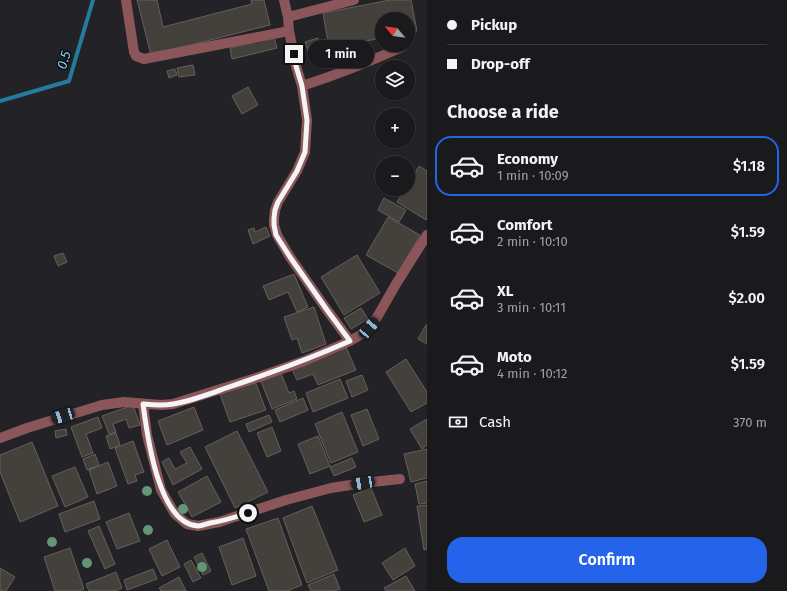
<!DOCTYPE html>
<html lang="en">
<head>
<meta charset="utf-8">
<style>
	body { margin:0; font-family:"Fira Sans",sans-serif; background:#232325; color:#f1f3f6; height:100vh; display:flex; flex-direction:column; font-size:15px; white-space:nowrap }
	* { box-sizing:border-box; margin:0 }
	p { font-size:13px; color:#9fa1a3 }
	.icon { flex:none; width:22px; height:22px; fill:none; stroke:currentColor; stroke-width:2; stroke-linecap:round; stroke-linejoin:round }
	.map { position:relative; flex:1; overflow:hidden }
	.panel { display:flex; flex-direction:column; background:#1a1a1c; width:360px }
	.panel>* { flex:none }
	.top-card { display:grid; align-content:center; height:88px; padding:0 20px; background:#1a1a1c }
	.needle { width:26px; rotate:299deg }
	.controls { position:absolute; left:375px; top:12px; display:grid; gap:8px }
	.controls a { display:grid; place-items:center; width:40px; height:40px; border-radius:50%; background:#1a1a1c; box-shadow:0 1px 3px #0004,0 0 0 1px #38383b; font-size:20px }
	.end { position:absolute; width:18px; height:18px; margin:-9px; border:5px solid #f4f3f6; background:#111; box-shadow:0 0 0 2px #111 }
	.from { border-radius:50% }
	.bubble { position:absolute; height:28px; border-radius:14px; background:#1a1a1c; box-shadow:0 1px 3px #0004,0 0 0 1px #38383b; font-size:13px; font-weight:600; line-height:28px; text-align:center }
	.car { position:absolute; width:12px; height:24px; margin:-12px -6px; border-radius:5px; box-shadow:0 0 3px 1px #0007; background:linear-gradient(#222 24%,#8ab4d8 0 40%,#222 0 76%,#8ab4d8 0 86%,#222 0) }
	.top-card b { display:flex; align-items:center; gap:14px; height:38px; font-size:15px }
	.top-card b+b { border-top:1px solid #38383b }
	.top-card i { width:10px; height:10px; background:#f1f3f6 }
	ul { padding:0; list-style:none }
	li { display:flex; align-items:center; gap:12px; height:60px; margin:0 8px 6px; padding:0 12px; border:2px solid transparent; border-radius:16px }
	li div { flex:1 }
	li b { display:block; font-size:15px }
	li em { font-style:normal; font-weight:600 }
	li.current { border-color:#2563eb }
	li>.icon { width:36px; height:36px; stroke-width:1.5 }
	h2 { padding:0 20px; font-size:18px; line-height:48px }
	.pay { display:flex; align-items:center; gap:10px; height:44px; padding:0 20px; font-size:15px }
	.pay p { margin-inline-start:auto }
	.button { display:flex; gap:8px; margin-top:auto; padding:8px 20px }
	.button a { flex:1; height:46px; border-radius:16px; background:#2563eb; color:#fff; font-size:16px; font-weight:600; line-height:46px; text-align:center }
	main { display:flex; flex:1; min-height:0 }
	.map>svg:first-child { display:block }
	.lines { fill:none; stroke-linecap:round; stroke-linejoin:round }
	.stream { stroke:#257b9e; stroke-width:4 }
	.building { fill:#44403c; stroke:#64605c }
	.minor { stroke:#8a5659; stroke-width:10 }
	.tree { fill:#629676 }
	.route { stroke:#f4f3f6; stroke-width:5 }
	.labels { text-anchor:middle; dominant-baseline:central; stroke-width:3; stroke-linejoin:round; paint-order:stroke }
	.water-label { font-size:14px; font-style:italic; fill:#7cd2fa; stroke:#0c0c0e }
</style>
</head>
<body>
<main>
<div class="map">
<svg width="427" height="591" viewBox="0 0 427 591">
	<rect width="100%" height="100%" fill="#232226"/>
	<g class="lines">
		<path class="stream" d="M0,101L69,81L93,0"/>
	</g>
	<path class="building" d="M137,0H157L163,27L252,4L251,0H264L270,25L151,55Z
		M390,0H411L417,31L408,33V19H382V38L329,48L323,13Z
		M274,37L277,48L232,59L230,48Z
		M318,38L321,47L308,51L305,42Z
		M193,65L195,75L179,77L177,68Z
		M175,69L177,75L169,78L167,71Z
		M248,87L258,105L242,114L232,96Z
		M419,166L427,171V218L426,220L397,202L405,189H408V185Z
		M384,198L406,210L399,222L378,210Z
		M388,217L420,235L398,273L366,255Z
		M266,227L270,236L253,244L248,230L254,228L255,232Z
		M63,253L67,262L58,266L54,256Z
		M357,255L380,293L344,315L321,277Z
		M294,274L308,307L297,312L288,292L269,300L263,286Z
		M314,307L326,344L302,353L297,338L292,340L284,317Z
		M361,308L368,319L351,329L344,318Z
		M426,325H427V344L418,339Z
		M346,347L356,370L318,385L313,374L297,380L292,369Z
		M406,359L427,392V403L411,412L386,372Z
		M280,371L289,393L294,391L297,399L272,409L260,379Z
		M362,375L368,390L352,397L346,381Z
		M340,379L348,398L313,412L306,393Z
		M255,381L266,410L230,422L220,394Z
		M303,398L308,410L280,422L275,410Z
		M133,405L140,425L129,428L126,419L113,424L116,432L109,434L102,416Z
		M194,407L203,430L167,445L158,421Z
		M367,409L379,439L363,446L351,415Z
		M342,412L358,452L331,463L315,424Z
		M269,415L272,422L249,432L246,424Z
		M98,417L102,428L86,434L93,453L82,457L71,427Z
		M427,419V445L422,449L410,429Z
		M272,427L281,451L267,457L257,433Z
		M66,429L67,435L56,438L55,431Z
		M237,431L268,492L235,508L205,447Z
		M116,433L120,445L110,449L106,436Z
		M318,436L330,466L310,474L298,444Z
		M133,441L144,472L135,475L137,481L128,484L115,448Z
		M32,442L58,506L20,522L0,472V455Z
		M190,447L202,469L173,485L162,462L169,458L175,469L187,463L180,452Z
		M427,449V478L411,482L404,454Z
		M95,454L99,465L87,470L83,459Z
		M352,458L356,467L334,476L330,467Z
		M108,462L117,486L97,494L89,470Z
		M75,467L88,497L65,507L52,476Z
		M207,476L221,502L192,517L178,492Z
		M427,481V503L419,504L415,484Z
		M371,488L382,515L364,522L353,495Z
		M94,501L100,519L65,532L59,514Z
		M427,505V549L424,550L417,506Z
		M312,506L338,570L307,583L283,518Z
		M129,513L140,541L117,549L106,522Z
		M278,518L302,585L287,591H269L246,529Z
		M99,526L115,564L105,569L88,531Z
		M243,538L256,576L232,585L219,547Z
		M167,540L180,567L162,576L149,549Z
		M70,548L84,589L80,591H55L44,557Z
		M405,548L415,566L393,580L382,563Z
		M202,553L211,571L203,575L194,557Z
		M191,560L201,578L193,582L184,564Z
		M0,568L15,577L6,591H2L0,590Z
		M153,569L157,579L127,590L124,580Z
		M116,572L122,588L115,591H89L86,584Z
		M334,574L340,589L335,591H311L308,585Z
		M406,576L415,591H386L384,588Z
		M179,577L186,591H161L159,588Z"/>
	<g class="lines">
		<path class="minor" d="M126,0L134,52L136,56L144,59L289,31
			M284,0L288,17L289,31L296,66L302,86L307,120L305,152L297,171L278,202L275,210L274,218V225L277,235L290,257L327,310L350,341
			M288,17L354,0
			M302,86C336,75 369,62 402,47
			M143,404L147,435L161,490L175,514L187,524L198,526L219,522L286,500L331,488L363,483L400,479
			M0,438L27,428L102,405L124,402L161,405L173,404L259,377L304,361L350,341L362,334L376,319L396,284L427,235"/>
	</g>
	<g class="tree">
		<circle cx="147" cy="491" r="5"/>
		<circle cx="183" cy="509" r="5"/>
		<circle cx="148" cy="530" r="5"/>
		<circle cx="52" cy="542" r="5"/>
		<circle cx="87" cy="563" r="5"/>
		<circle cx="202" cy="567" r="5"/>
	</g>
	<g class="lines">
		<path class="route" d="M248,513C236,517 223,521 210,523C206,524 202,526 198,526C158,524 147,434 143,404C153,405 163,406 173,404C191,401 209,394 226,388C268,374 309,359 350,341L327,310L290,257L276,235L274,225V218L275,210L278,202L297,171L305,152L307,120L302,86L296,66L294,54"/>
	</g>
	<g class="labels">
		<g class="water-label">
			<text transform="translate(64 60) rotate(-74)">0.5</text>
		</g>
	</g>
</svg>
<div class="controls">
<a><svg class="needle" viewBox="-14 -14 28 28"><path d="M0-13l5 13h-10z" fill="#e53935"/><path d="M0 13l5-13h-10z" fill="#9fa1a3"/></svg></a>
<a><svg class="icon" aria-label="layers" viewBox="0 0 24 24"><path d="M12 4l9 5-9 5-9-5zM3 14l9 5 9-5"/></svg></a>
<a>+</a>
<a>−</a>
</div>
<i class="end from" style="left:248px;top:513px"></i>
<i class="end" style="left:294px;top:54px"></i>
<div class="bubble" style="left:308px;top:40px;width:66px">1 min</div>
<i class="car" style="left:369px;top:328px;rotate:40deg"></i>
<i class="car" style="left:63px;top:416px;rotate:253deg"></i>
<i class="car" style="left:363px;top:483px;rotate:261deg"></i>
</div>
<section class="panel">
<div class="top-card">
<b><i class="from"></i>Pickup</b>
<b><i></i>Drop-off</b>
</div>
<h2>Choose a ride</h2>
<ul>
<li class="current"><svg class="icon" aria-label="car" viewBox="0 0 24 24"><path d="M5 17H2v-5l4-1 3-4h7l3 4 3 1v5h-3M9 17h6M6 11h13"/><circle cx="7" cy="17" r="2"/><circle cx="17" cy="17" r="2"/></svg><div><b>Economy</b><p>1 min · 10:09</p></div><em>$1.18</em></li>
<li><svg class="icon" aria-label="car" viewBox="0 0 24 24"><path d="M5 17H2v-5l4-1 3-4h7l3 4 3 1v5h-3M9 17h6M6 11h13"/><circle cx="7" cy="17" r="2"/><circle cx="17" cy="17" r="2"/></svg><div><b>Comfort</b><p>2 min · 10:10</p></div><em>$1.59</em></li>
<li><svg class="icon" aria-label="car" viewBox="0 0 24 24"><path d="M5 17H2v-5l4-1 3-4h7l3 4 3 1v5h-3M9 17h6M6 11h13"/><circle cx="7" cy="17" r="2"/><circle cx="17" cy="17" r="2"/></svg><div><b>XL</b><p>3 min · 10:11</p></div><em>$2.00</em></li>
<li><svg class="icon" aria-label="car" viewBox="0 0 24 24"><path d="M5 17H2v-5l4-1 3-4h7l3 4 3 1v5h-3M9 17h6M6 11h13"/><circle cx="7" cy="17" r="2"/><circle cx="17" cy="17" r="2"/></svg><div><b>Moto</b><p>4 min · 10:12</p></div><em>$1.59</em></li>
</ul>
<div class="pay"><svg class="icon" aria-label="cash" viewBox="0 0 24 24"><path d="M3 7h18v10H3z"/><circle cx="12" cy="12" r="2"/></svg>Cash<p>370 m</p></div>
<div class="button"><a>Confirm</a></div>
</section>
</main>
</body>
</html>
